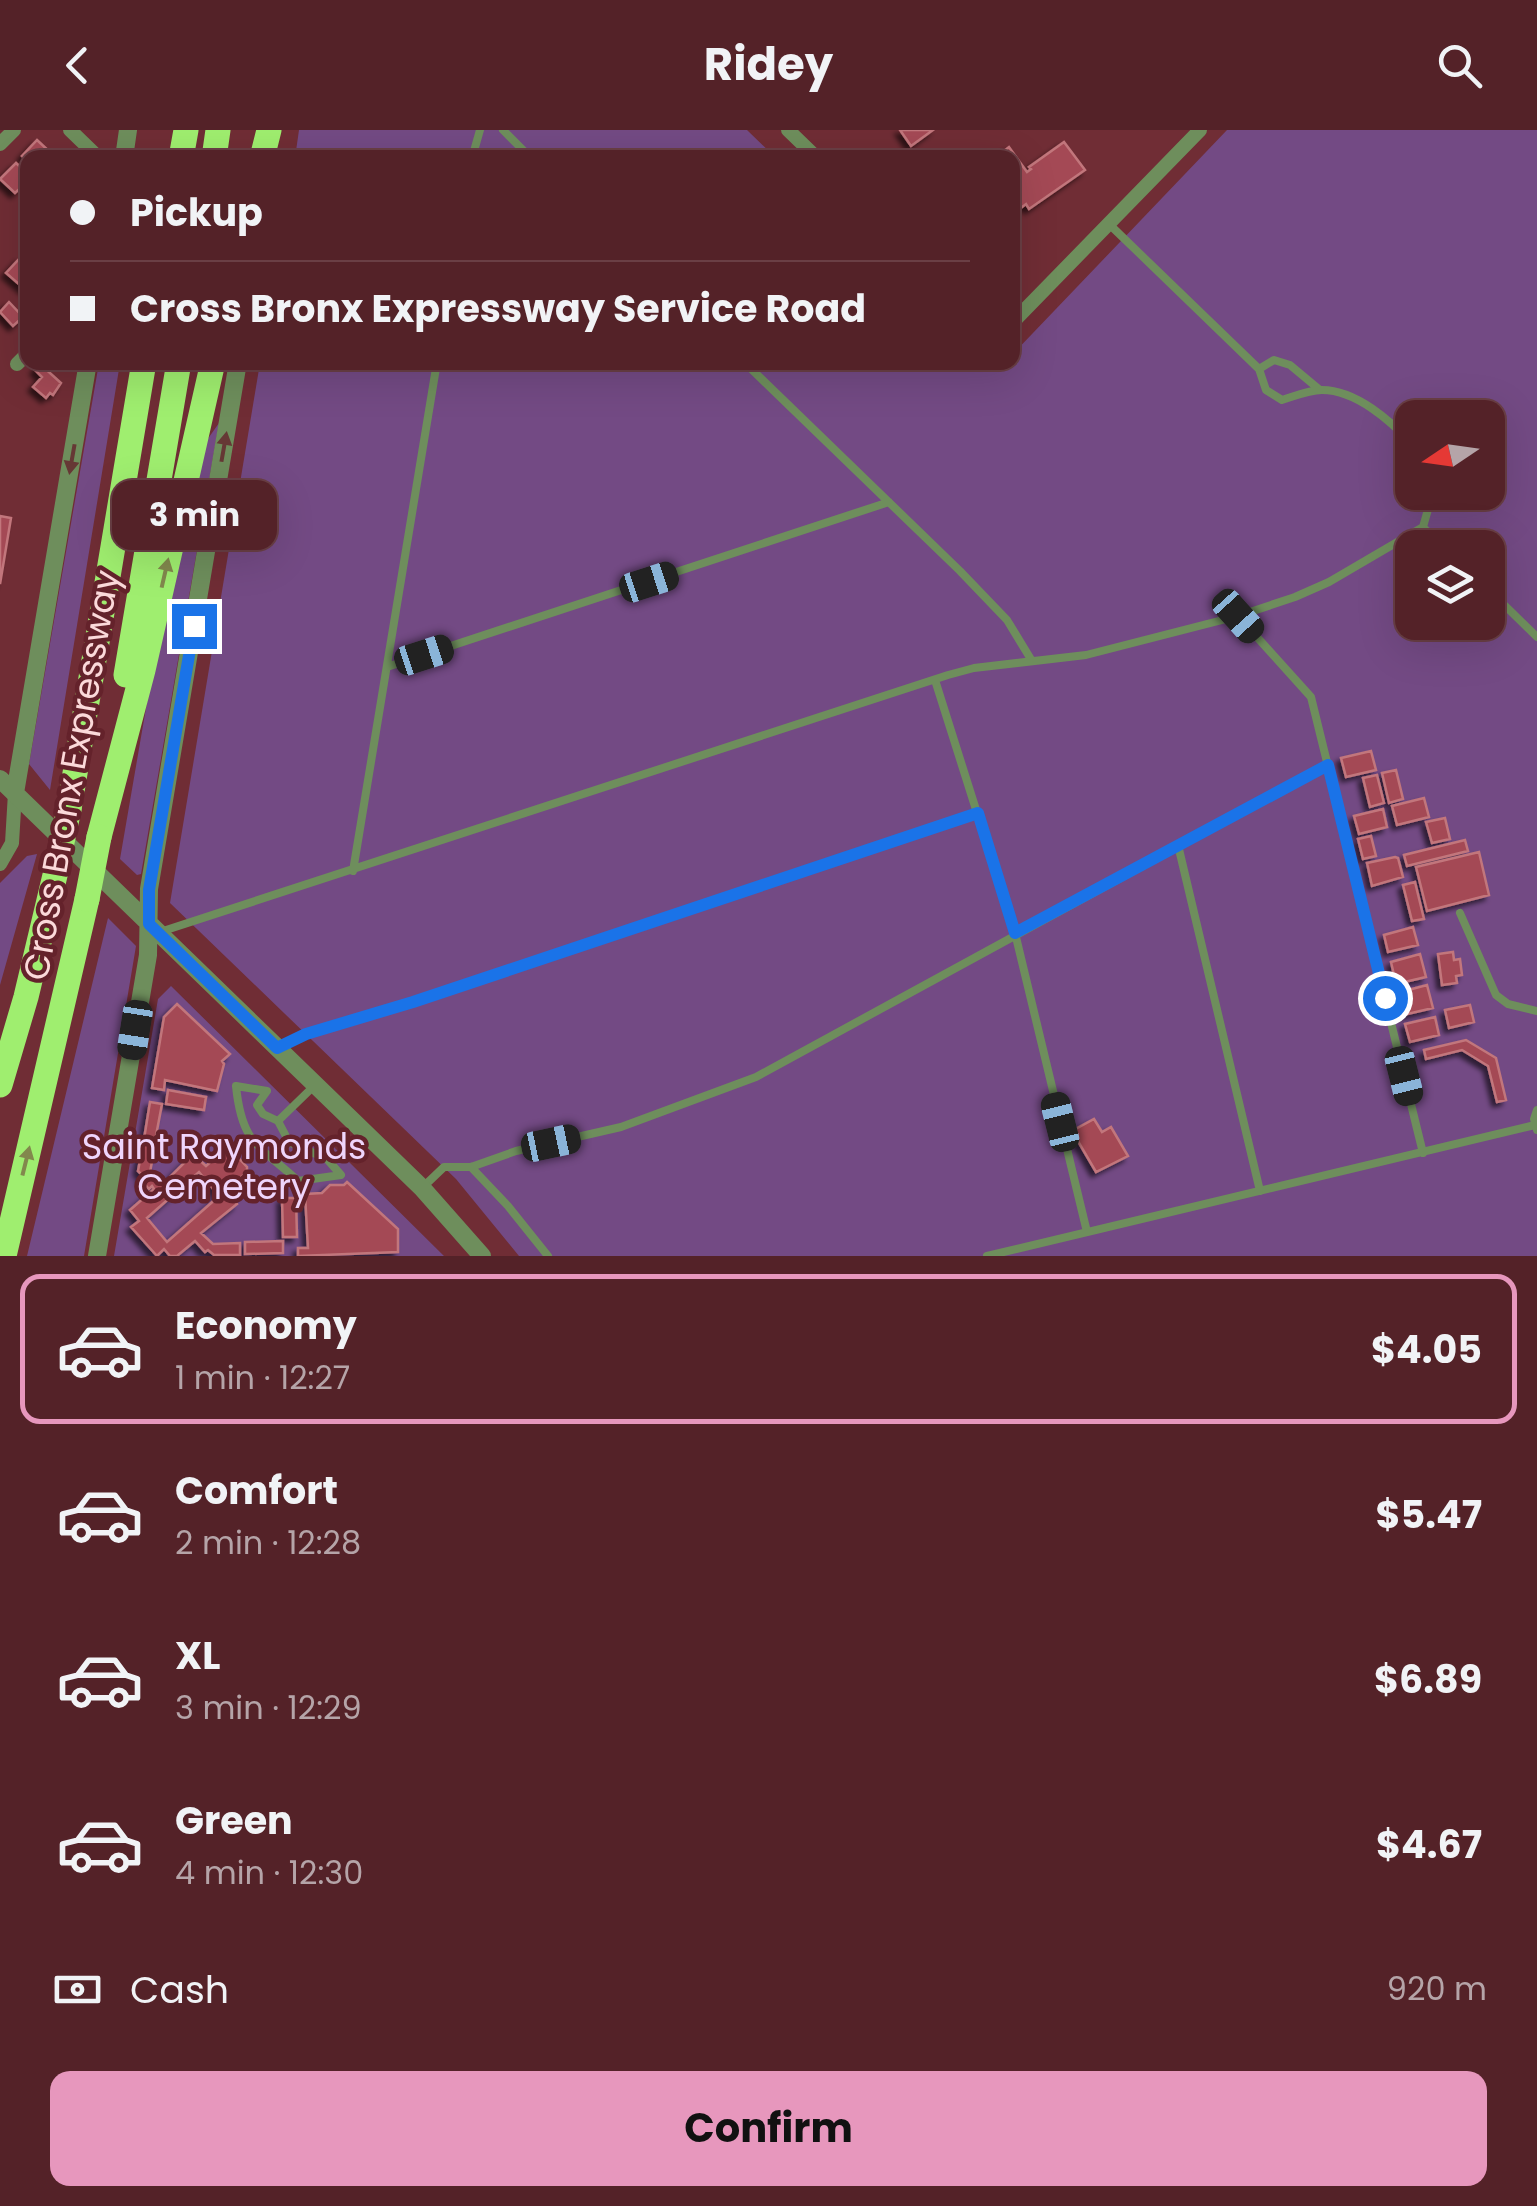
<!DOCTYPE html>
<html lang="en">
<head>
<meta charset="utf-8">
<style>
	body { margin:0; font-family:Poppins,sans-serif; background:#5a2a30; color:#f1f3f6; height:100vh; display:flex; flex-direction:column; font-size:38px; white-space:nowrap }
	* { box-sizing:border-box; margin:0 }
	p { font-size:32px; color:#b5a4a8 }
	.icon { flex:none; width:55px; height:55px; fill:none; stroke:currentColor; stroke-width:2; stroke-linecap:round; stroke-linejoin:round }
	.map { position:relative; height:1126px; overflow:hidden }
	.details { display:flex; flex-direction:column; background:#542228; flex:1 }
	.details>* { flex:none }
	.hud { position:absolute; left:20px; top:20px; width:1000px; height:220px; border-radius:20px; box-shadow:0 10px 40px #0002,0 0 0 2px #6a3f45; display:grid; align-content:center; height:220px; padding:0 50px; background:#542228 }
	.needle { width:65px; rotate:257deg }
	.tools { position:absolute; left:1395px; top:270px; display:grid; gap:20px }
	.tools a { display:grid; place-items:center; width:110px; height:110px; border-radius:20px; background:#542228; box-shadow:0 10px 40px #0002,0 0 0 2px #6a3f45; font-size:50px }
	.end { position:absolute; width:45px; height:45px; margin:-22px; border:12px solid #1a73e8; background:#fff; box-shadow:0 0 0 5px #fff }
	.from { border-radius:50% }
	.bubble { position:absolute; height:70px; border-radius:20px; background:#542228; box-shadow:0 10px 40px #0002,0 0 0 2px #6a3f45; font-size:32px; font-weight:700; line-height:70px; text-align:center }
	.car { position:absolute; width:30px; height:60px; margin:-30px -15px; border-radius:12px; box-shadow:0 0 8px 2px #0007; background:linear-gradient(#222 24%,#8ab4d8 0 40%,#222 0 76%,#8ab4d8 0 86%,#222 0) }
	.hud b { display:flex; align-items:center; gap:35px; height:95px; font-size:38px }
	.hud b+b { border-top:2px solid #6a3f45 }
	.hud i { width:25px; height:25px; background:#f1f3f6 }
	ul { padding:18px 0 0; list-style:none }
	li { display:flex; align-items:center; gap:30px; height:150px; margin:0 20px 15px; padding:0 30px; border:5px solid transparent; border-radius:20px }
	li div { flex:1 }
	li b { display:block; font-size:38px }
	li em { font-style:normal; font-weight:700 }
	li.active { border-color:#e797bd }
	li>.icon { width:90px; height:90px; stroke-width:1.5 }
	.pay { display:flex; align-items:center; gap:25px; height:110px; padding:0 50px; font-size:38px }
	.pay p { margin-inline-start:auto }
	.button { display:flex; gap:20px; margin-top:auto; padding:20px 50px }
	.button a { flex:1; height:115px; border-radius:20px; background:#e797bd; color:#111; font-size:40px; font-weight:700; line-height:115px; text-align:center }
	header { display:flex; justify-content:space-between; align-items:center; height:130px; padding:0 50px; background:#542228; font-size:45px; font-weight:700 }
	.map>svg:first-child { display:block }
	.green { fill:#734a84; fill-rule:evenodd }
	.building { fill:#a44a54; stroke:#c2767c; stroke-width:2.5; fill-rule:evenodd; filter:url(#shadow) }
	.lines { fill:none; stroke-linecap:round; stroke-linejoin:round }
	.service { stroke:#6e8e5c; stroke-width:8 }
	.minor { stroke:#6e8e5c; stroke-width:14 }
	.tertiary { stroke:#6e8e5c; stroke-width:18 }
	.motorway { stroke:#9fee6f; stroke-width:25 }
	.motorway-bridge { stroke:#9fee6f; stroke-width:25 }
	.oneway { fill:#663835 }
	.oneway2 { fill:#82884d }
	.route { stroke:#1a73e8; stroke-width:12 }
	.labels { text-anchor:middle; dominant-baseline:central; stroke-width:9; stroke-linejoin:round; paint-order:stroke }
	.street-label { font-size:35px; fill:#fbd9da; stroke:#64222b }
	.park-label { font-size:35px; fill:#efd5fc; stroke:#64222b }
</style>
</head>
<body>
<header><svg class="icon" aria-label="back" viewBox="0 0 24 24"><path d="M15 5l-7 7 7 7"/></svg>Ridey<svg class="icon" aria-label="search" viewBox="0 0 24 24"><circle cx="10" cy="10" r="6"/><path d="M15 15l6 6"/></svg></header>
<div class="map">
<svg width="1537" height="1126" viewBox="0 0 1537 1126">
	<defs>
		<filter id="shadow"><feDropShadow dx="-4.5" dy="4.5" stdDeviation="2.5" flood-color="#0009"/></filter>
	</defs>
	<rect width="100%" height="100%" fill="#702d35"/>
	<path class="green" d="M299,0H747L775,27L295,28Z
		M1227,0H1537V1126H519L456,1049L170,773L260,233L986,232L996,241L1004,233L1012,232L1013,224ZM1412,288H1488V362H1412ZM1412,418H1488V492H1412Z
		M99,233H120L50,660L29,634Z
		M219,293L141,744L137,745L120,729L156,520L207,310Z
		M37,724L0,855V753L27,726Z
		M108,788L136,816L84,1126H27Z
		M171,856L444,1126H114L158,869Z"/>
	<path class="building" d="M900,0H933L911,16Z
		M37,10L52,24L49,28H28V32L22,26Z
		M1064,12L1085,40L1029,79L1026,74L1013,84L1012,28H995L1009,17L1027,42L1031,39L1029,37Z
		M16,33L28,44V51L15,63L0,49Z
		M20,128L28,139V162L6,143Z
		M9,172L23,187L13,196L0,182Z
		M40,234L61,253L53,265L50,263L46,268L33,257L42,247L35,240Z
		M0,386L11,388L0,454Z
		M1371,621L1376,640L1346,647L1341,628Z
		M1396,640L1403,669L1389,673L1382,643Z
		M1377,645L1384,673L1370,677L1363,648Z
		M1424,668L1429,687L1397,695L1392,676Z
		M1383,679L1387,697L1359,704L1354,686Z
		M1445,688L1450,709L1432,713L1426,692Z
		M1371,706L1376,726L1363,729L1358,709Z
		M1465,710L1468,721L1407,736L1404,725Z
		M1479,722L1489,765L1427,781L1416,737Z
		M1395,727L1398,728L1403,747L1372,756L1367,733Z
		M1415,752L1424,789L1412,791L1403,755Z
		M1413,797L1418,815L1388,822L1384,805Z
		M1453,822L1454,830L1460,829L1462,845L1456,846L1457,853L1442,855L1438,824Z
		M1420,824L1426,847L1396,854L1391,832Z
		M1427,855L1433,878L1403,885L1397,863Z
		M177,874L230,924L222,931L224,934L217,961L165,950L164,960L152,958L164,887Z
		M1470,875L1474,892L1449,898L1445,880Z
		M1435,887L1439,905L1410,912L1405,894Z
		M1466,910L1496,928L1506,970L1497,972L1488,936L1462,920L1426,929L1424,920Z
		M168,960L206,967L204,980L166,974Z
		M150,972L162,974L155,1011L144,1009Z
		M1094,989L1102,1002L1111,997L1128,1026L1096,1042L1072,1001Z
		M143,1014L155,1016L150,1042L162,1055L193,1024L206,1036L226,1018L230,1019L247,1037V1042L227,1059L237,1074L201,1103L213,1114L240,1113V1125H214L208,1120L205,1122L195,1111L177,1126H170L164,1119L157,1126L131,1097L139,1091L130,1080L154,1059L152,1056L149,1059L141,1050L144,1047L138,1041ZM199,1042L219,1066L167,1112L147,1088Z
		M347,1052L398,1099V1122L298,1126V1118H308L305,1064L322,1063L330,1055H344Z
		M282,1068H296L297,1107H283Z
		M283,1111V1123L245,1124V1112Z"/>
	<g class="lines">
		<path class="service" d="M503,0L531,28
			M472,28L480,0
			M1109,94L1259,239
			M744,232L960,441L1007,490L1032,531
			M1320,260L1290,235L1274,230L1259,239L1266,260L1282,270C1295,266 1309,260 1322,260C1356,260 1391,291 1412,314
			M1423,397L1444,418
			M1488,459L1537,507
			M1238,486L1311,567L1423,1023
			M387,537L889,372
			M935,550L1015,803L1087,1102
			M1178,715L1260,1061
			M353,741L437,232
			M1460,783L1496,865L1508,874L1537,881
			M163,801L948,545L974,538L1086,525L1238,486L1295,467L1329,452L1423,397L1433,362
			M277,918L306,904L413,872L978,683
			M1537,980L1534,989L1537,1000
			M278,991L289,1012L327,1029L341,1045L298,1051C259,1015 242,1015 236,956L267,961L257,975L263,984L278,991L315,955
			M471,1037L508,1076L548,1126
			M422,1058L444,1037H471L516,1021L621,997L756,947L1328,635
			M987,1126L1535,995"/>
		<path class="minor" d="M70,0L99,28
			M788,0L817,28
			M0,14L14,0
			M1012,193L1200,0
			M17,234L28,223
			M0,734L12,713L15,663"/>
		<path class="tertiary" d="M124,28L128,0
			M0,649L422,1058L482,1126
			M15,663L88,232
			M97,1126L148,825L149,759L238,232"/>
		<path class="motorway" d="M181,28L186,0
			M214,28L218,0
			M262,28L269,0
			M126,545L179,232
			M69,679L144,232
			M99,707L143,540L213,232
			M0,955L26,867L56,741
			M4,1126L87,769"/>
		<path class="motorway-bridge" d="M56,741L69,679
			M87,769L99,707"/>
	</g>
	<defs><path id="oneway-solid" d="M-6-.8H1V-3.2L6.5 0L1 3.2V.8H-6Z" transform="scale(2.5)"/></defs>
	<g class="oneway">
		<use href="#oneway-solid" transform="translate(224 317) rotate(-80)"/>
		<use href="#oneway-solid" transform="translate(72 329) rotate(100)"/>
	</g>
	<g class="oneway2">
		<use href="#oneway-solid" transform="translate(165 443) rotate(-77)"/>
		<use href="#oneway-solid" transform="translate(26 1031) rotate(-76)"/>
	</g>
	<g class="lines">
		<path class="route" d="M194,496L149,760V794L277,918L306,904L413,872L978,683L1015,803L1328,635L1385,868"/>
	</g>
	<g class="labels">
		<g class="street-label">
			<text transform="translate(71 645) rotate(-80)">Cross Bronx Expressway</text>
		</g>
		<g class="park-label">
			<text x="224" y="1016">Saint Raymonds<tspan x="224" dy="40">Cemetery</tspan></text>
		</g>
	</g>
</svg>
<div class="tools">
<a><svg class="needle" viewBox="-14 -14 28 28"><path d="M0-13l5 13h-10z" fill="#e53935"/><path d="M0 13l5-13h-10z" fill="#b5a4a8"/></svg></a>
<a><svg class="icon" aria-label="layers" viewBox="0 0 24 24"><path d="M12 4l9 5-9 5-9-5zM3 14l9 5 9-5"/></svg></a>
</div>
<i class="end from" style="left:1385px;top:868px"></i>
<i class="end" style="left:194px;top:496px"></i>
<div class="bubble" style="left:112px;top:350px;width:165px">3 min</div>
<i class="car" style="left:649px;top:452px;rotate:72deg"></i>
<i class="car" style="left:1238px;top:486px;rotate:138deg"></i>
<i class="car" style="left:424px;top:525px;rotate:72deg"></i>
<i class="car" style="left:135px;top:900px;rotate:189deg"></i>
<i class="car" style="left:1404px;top:946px;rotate:166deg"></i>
<i class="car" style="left:1060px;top:992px;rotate:346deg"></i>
<i class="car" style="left:551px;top:1013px;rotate:78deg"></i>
<div class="hud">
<b><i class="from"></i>Pickup</b>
<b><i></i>Cross Bronx Expressway Service Road</b>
</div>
</div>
<section class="details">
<ul>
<li class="active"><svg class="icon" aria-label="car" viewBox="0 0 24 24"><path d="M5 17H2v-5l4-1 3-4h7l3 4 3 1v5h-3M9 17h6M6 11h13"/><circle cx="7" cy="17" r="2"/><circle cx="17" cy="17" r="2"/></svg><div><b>Economy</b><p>1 min · 12:27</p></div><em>$4.05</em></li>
<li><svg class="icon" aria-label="car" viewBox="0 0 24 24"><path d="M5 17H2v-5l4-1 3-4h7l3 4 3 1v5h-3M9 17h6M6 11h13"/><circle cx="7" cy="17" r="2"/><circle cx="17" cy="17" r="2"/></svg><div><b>Comfort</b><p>2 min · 12:28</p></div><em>$5.47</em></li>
<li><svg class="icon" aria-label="car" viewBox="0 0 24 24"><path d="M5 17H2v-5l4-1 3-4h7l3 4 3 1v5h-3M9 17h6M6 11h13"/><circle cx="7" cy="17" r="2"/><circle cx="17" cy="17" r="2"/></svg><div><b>XL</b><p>3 min · 12:29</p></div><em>$6.89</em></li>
<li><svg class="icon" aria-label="car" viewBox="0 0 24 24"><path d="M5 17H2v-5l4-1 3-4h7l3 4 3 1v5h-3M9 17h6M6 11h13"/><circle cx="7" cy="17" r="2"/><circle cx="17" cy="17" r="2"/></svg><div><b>Green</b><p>4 min · 12:30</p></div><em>$4.67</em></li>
</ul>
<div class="pay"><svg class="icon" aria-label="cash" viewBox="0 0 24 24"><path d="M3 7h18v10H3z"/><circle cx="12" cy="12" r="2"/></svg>Cash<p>920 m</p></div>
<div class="button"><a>Confirm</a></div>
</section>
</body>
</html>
